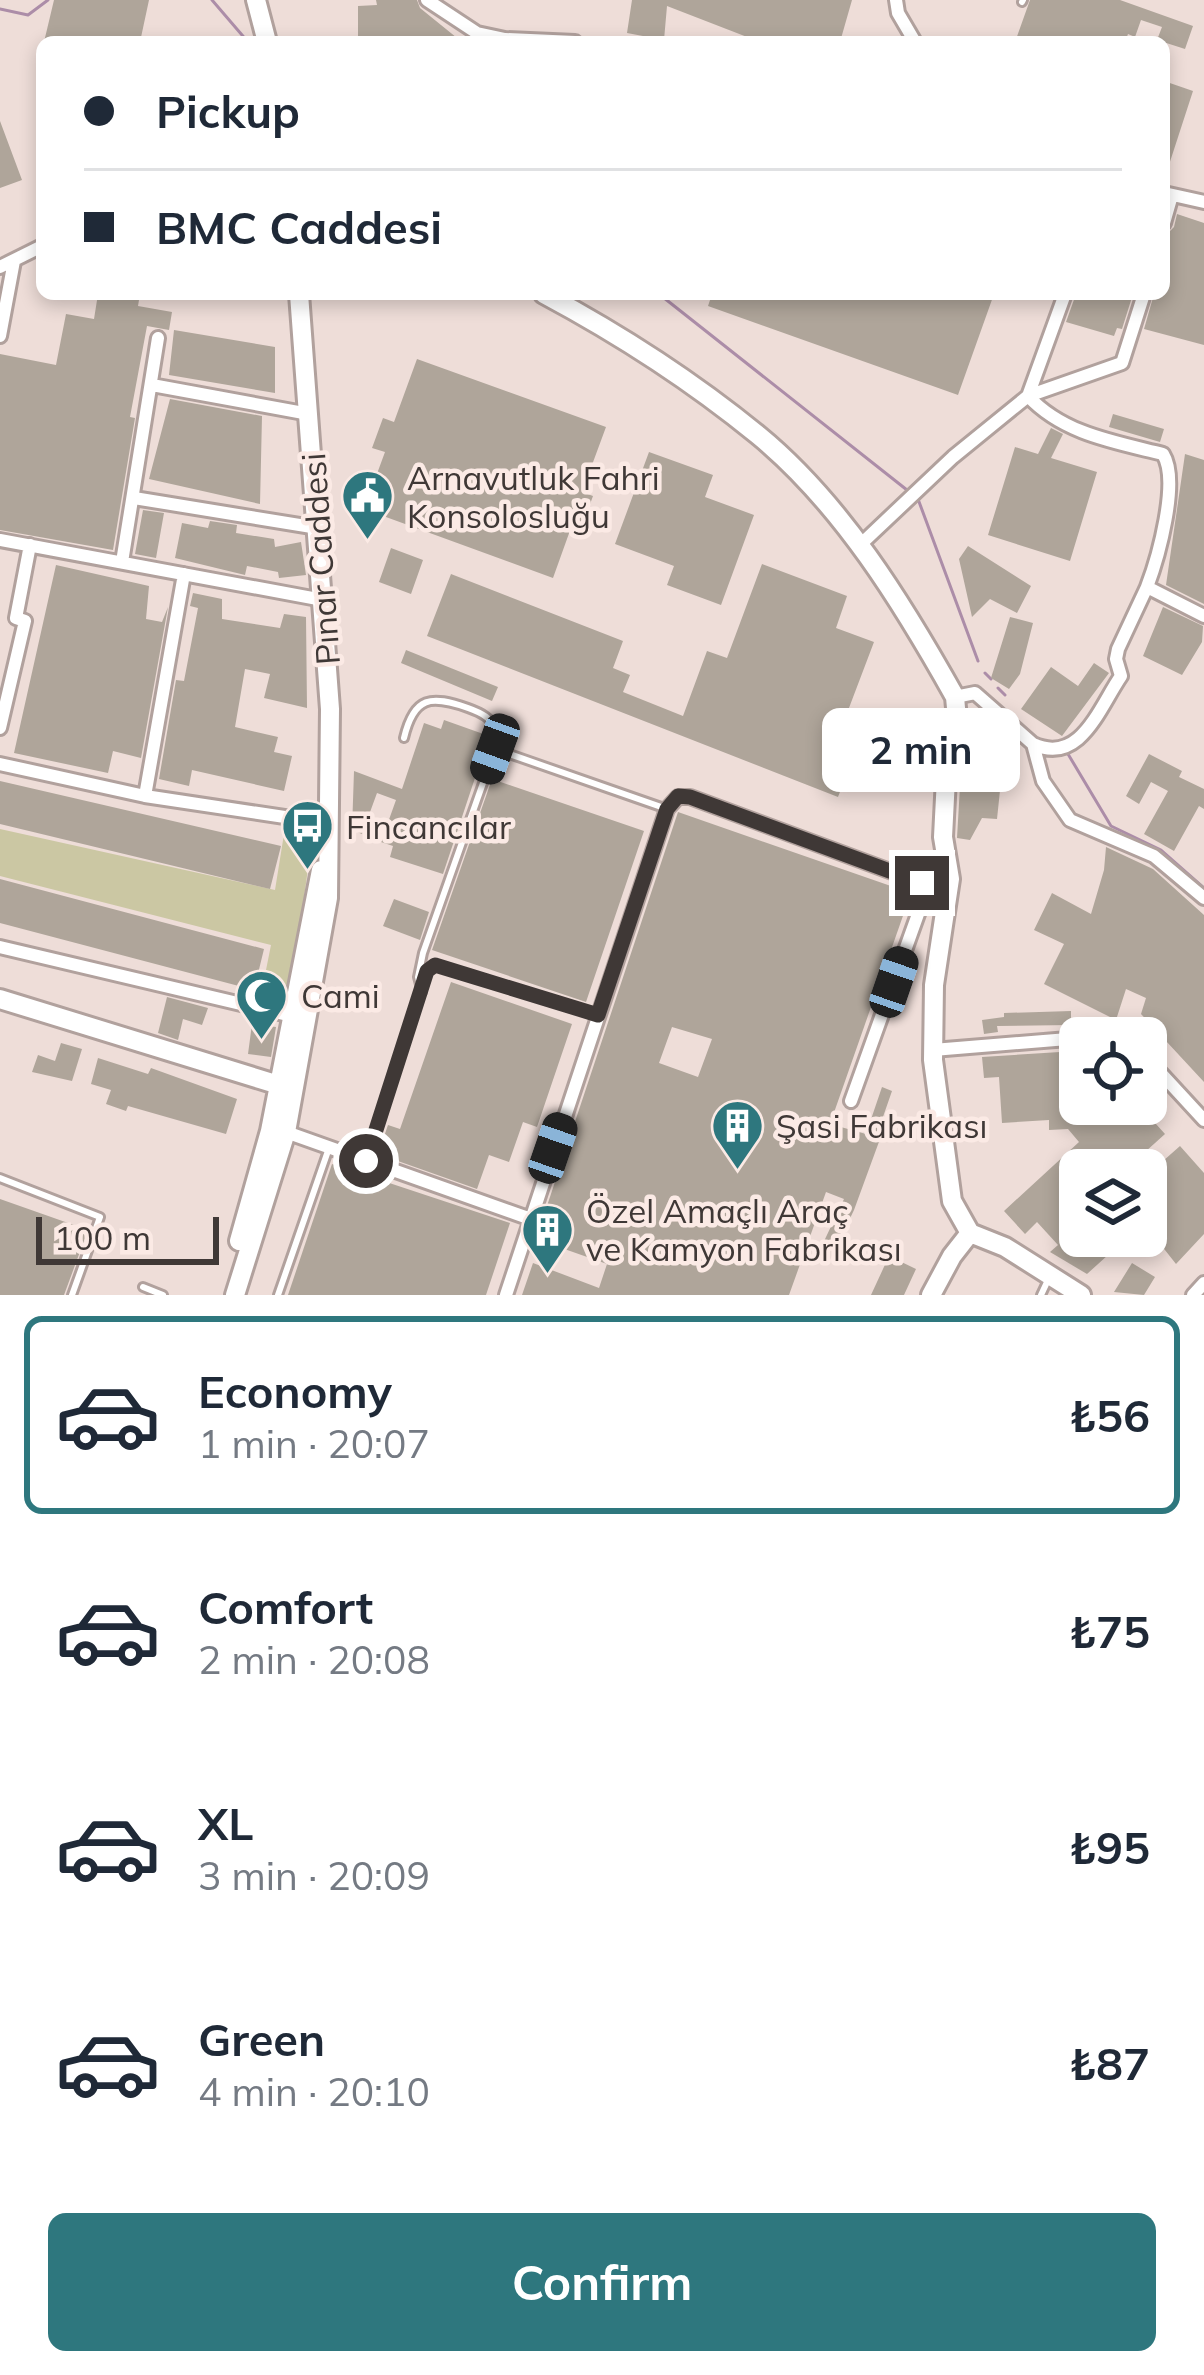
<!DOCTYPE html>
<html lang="en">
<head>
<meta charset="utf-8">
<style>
	body { margin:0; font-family:Mulish,sans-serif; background:#f6f6f7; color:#1f2937; height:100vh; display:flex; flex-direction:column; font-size:45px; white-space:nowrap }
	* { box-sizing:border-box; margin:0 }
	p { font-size:39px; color:#747a83 }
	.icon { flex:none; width:66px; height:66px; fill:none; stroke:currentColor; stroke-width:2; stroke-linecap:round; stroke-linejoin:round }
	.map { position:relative; height:1295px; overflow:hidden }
	.drawer { display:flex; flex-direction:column; background:#fff; flex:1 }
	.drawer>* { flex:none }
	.guide { position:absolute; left:36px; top:36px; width:1134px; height:264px; border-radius:18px; box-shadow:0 6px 18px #0003; display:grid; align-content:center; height:264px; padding:0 48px; background:#fff }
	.fabs { position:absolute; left:1059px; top:1017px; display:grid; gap:24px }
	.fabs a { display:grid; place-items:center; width:108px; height:108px; border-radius:18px; background:#fff; box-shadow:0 6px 18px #0003; font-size:60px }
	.scale { position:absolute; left:36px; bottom:30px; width:183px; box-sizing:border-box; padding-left:12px; border:6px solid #3f3836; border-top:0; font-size:33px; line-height:42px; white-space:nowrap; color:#3f3836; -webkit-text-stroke:9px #fbeae5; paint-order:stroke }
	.end { position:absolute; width:54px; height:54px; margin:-27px; border:15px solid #3f3836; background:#fff; box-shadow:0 0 0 6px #fff }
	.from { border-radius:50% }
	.bubble { position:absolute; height:84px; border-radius:18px; background:#fff; box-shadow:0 6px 18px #0003; font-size:39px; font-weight:700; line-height:84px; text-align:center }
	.car { position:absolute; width:36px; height:72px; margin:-36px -18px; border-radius:15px; box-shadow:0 0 9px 3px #0007; background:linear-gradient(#222 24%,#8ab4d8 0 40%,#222 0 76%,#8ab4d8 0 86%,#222 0) }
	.guide b { display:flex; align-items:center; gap:42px; height:114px; font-size:45px }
	.guide b+b { border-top:3px solid #e0e1e3 }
	.guide i { width:30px; height:30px; background:#1f2937 }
	ul { padding:21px 0 0; list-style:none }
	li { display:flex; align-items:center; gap:36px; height:198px; margin:0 24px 18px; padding:0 24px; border:6px solid transparent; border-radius:18px }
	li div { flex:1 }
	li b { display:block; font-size:45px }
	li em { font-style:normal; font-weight:700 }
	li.active { border-color:#2e777e }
	li>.icon { width:108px; height:108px; stroke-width:1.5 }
	.button { display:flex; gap:24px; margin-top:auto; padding:24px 48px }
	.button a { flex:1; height:138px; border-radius:18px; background:#2e777e; color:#fff; font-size:48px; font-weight:700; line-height:138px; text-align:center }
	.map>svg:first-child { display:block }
	.green { fill:#cbc7a3 }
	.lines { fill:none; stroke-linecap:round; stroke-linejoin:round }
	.stream { stroke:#ac8da8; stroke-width:3 }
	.building { fill:#afa59a; fill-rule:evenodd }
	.lane-casing { stroke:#b1a19d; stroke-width:12 }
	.street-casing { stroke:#b1a19d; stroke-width:18 }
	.secondary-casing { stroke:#b1a19d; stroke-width:24 }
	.lane { stroke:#fff; stroke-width:6 }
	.street { stroke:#fff; stroke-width:12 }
	.secondary { stroke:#fff; stroke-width:18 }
	.route { stroke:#3f3836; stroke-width:15 }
	.labels { text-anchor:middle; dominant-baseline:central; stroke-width:9; stroke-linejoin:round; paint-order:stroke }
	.poi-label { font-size:33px; fill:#3f3836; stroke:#fbeae5; text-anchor:start }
	.street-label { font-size:33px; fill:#3f3836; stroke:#fbeae5 }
</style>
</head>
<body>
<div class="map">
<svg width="1204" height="1295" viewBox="0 0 1204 1295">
	<rect width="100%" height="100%" fill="#eeddd8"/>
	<path class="green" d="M0,829L275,890L284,834L312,839L289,1008L260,1000L271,945L0,876Z"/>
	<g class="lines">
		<path class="stream" d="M212,0L248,42
			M0,9L28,15L48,0
			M659,294L907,490
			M918,499L978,661
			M985,673L991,679
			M998,688L1005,695
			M1068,754L1111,826L1161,850L1204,888"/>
	</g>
	<path class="building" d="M54,0H149L140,42H44Z
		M376,0H417L420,8L462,42H373L375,36H358V6L377,5Z
		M632,0H852L840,42H760L667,6L664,40L627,33Z
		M1030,0H1120L1193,26L1185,49L1157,40L1162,27L1141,20L1135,37L1128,34L1125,42H1015Z
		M1164,81L1193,91L1166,174H1164Z
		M0,121L22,180L0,188Z
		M1177,214L1204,223V345L1144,329L1154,294H1164V237L1174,227Z
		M98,294H140L138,306L172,312L169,330L147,326L130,417L135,418L113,550L0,530V354L56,365L66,314L94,319Z
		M712,294H994L958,395L708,306Z
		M1076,294H1133L1122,329L1117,328L1114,336L1066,322Z
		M174,330L275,347V393L169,375Z
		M417,359L606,427L582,492L593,496L581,529L572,525L553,578L364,509L385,452L372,448L383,418L394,422Z
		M170,399L262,416L260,504L149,479Z
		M1113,414L1164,429L1160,442L1109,427Z
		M1051,428L1063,434L1051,458L1097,472L1070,561L988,535L1015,447L1038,454Z
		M649,452L713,475L705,497L754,515L721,605L667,585L674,566L615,544Z
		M1185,454L1204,460V604L1166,585Z
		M143,510L164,513L156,558L135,554Z
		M210,521L237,525L236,533L274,539L275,547L301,542L306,575L279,578L278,572L247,566L245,575L175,558L182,523L208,528Z
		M968,546L1031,586L1017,613L990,599L972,617L959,559Z
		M391,548L423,560L411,594L379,582Z
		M762,564L847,596L836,628L874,642L841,729L861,737L838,797L427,636L451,574L623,641L613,668L630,675L623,692L683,716L707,651L727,658Z
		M56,565L149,586L146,619L162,622L168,607L141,758L113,751L108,773L14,753Z
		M193,593L222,599V619L280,628L284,614L306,617L307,708L264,698L270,674L245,669L235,727L278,737L274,752L292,756L284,791L192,770L189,786L159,779L176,680L184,681L198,608L190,606Z
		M1163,607L1203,626L1202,642L1182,675L1143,656Z
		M1010,617L1033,623L1020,674L1009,689L991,678Z
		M406,650L498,687L492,701L401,663Z
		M1094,663L1109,673L1062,736L1021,709L1051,667L1078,686Z
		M444,720L489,736L443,874L390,857L393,846L381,842L396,800L377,793L362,834L352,830L354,771L402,789L424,723L441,729Z
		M989,729L988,744L1005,743L997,819L982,818L970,840L957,838L961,769L969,730Z
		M1149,754L1182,771L1179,777L1204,789V809L1199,806L1174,851L1144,834L1168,791L1151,782L1139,804L1126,796Z
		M492,779L644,831L586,1002L432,950Z
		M0,781L281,846L270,889L0,824Z
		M678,812L911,893L830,1124L866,1134L882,1087L892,1091L876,1137L880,1139L854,1210L829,1262L817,1256L844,1199L826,1192L789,1295H522L533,1263L599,1288L607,1264L536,1239ZM672,1027L712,1039L698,1077L659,1063Z
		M1106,847L1153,869L1204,915V1082L1141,1014L1146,998L1126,989L1116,1020L1044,984L1064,944L1034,930L1052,893L1091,914L1104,870Z
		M0,879L264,949L254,990L0,923Z
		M394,899L429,912L420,940L383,926Z
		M451,982L572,1024L537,1127L523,1122L509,1162L489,1155L477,1189L378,1154L388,1125L400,1129Z
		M167,997L208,1008L202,1025L183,1019L178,1040L158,1033Z
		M1071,1011V1025L997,1026L998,1032L984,1034L982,1020L1004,1017V1013Z
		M252,1024L276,1027L271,1057L248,1054Z
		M61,1043L82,1049L72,1081L32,1072L38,1055L55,1061Z
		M1060,1052L1061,1068L1080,1066V1104H1138L1165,1134L1125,1170H1080V1236H1129L1087,1274L1050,1252L1058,1245L1037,1222L1025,1234L1004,1211L1079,1142L1068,1129L1049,1130V1120L1002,1123L999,1077L984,1078L982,1057Z
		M98,1058L148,1074L151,1068L237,1099L226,1134L128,1106L126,1111L106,1104L111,1090L91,1084Z
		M1180,1146L1204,1173V1234L1176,1264L1146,1226V1176Z
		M332,1164L510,1223L486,1295H288Z
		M0,1199L88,1230L64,1295H0Z
		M889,1256L916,1269L904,1295H871Z
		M1132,1263L1155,1277L1144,1295L1114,1292Z"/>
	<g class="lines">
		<defs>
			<path id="lane" d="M1022,2L1023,0
				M404,738C414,696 431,695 468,708C482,713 491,718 498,731L495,749L423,953L418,977L422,992
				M495,749L667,809
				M367,1157L427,971L435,965L597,1015
				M0,1178L100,1217L72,1295
				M143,1287L163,1295
				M278,1295L329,1148
				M1041,1295L1048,1280"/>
			<path id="street" d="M427,0L477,33L505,39L575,42
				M896,0L898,13L915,42
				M1164,193L1204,202
				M1164,223L1172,195
				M0,267L42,246
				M1144,294L1122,363L1028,396C1063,434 1115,442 1163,454C1180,481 1158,558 1147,587L1204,616
				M0,336L14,261
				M152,385L309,414
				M134,498L318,528
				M0,540L323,600
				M860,545L953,457L1028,396L1065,294
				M122,562L158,338
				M955,697L975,693L1033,744L1043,781L1070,820L1154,856L1204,898
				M0,728L25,621L16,618L30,545
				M1033,744C1080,766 1099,708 1121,676L1116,659L1118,649L1147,587
				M0,764L145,796L331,824
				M145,796L184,574
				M0,947L292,1016
				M933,1050L1080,1038
				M1146,1057L1204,1120
				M286,1132L528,1218
				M506,1295L667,809L678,797H690L922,883V903L851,1101
				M1193,1295L1204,1283"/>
			<path id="secondary" d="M256,0L267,42
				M544,294C617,333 693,382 758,435C841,503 903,604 955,697L957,719L946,778L943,837L950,879L934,985L933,1060L952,1201L970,1233L1005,1247L1081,1295
				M0,999L279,1085
				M239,1241L270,1131L321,870
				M235,1295L286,1132L328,898L330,709L299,294
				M931,1295L952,1256L970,1233"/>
		</defs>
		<use href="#lane" class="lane-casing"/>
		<use href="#street" class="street-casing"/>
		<use href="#secondary" class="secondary-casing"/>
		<use href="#lane" class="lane"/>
		<use href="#street" class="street"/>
		<use href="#secondary" class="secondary"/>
	</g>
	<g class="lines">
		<path class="route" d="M366,1161L427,971L435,965L598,1015L667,809L678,796L690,797L922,883"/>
	</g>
	<defs>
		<symbol id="civic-pin" viewBox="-11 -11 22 30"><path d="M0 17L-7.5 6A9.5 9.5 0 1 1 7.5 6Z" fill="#2e777e" stroke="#fbeae5"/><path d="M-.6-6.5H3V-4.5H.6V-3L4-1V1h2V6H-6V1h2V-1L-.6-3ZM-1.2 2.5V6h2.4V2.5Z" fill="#fff"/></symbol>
		<symbol id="bus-pin" viewBox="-11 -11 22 30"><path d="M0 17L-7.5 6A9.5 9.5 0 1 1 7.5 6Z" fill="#2e777e" stroke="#fbeae5"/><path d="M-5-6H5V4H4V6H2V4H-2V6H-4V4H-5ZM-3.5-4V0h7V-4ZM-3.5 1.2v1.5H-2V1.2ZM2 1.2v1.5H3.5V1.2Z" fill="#fff"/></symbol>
		<symbol id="mosque-pin" viewBox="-11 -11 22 30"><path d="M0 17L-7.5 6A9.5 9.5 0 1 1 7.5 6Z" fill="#2e777e" stroke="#fbeae5"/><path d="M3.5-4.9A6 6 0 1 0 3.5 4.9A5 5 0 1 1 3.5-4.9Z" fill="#fff"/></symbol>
		<symbol id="building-pin" viewBox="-11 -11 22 30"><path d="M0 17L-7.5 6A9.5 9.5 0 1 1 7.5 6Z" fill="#2e777e" stroke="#fbeae5"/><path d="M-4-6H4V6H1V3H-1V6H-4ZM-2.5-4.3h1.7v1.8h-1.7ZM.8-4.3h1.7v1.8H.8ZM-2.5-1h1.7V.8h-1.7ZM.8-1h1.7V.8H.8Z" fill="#fff"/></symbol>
	</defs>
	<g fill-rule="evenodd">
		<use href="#civic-pin" x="338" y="466" width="59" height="81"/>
		<use href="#bus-pin" x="278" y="796" width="59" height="81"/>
		<use href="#mosque-pin" x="232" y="966" width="59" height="81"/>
		<use href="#building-pin" x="708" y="1096" width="59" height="81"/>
		<use href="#building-pin" x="518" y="1200" width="59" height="81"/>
	</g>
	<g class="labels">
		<g class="poi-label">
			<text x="407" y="477">Arnavutluk Fahri<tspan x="407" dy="38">Konsolosluğu</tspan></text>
			<text x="346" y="826">Fincancılar</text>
			<text x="301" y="995">Cami</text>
			<text x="776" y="1125">Şasi Fabrikası</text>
			<text x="586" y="1210">Özel Amaçlı Araç<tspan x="586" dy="38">ve Kamyon Fabrikası</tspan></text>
		</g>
		<g class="street-label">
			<text transform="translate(320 559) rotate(-94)">Pınar Caddesi</text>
		</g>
	</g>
</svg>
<div class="fabs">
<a><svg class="icon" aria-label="locate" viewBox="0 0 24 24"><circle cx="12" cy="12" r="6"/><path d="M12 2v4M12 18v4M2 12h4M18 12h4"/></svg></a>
<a><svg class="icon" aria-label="layers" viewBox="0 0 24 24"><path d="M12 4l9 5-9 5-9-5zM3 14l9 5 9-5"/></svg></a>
</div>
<div class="scale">100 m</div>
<i class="end from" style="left:366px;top:1161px"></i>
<i class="end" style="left:922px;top:883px"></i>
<div class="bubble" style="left:822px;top:708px;width:198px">2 min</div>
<i class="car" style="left:495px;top:749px;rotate:200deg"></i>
<i class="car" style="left:894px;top:982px;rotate:19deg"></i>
<i class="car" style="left:553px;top:1148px;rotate:19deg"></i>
<div class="guide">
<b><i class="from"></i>Pickup</b>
<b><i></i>BMC Caddesi</b>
</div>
</div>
<section class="drawer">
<ul>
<li class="active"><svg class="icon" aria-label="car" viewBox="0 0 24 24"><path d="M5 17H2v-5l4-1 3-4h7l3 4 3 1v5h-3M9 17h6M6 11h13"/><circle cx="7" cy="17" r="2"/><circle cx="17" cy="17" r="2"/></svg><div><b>Economy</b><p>1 min · 20:07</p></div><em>₺56</em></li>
<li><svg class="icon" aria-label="car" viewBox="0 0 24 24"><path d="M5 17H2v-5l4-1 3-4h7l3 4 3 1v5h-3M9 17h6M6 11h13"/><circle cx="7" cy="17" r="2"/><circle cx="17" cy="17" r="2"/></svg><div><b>Comfort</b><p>2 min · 20:08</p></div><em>₺75</em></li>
<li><svg class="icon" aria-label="car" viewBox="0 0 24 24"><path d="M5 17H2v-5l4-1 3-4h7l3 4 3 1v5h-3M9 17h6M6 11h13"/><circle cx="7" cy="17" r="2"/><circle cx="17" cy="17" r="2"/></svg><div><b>XL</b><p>3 min · 20:09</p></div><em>₺95</em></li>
<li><svg class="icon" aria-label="car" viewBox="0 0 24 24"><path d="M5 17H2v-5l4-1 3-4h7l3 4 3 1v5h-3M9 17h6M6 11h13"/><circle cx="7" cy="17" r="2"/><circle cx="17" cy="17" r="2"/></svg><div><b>Green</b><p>4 min · 20:10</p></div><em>₺87</em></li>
</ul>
<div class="button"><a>Confirm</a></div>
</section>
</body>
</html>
